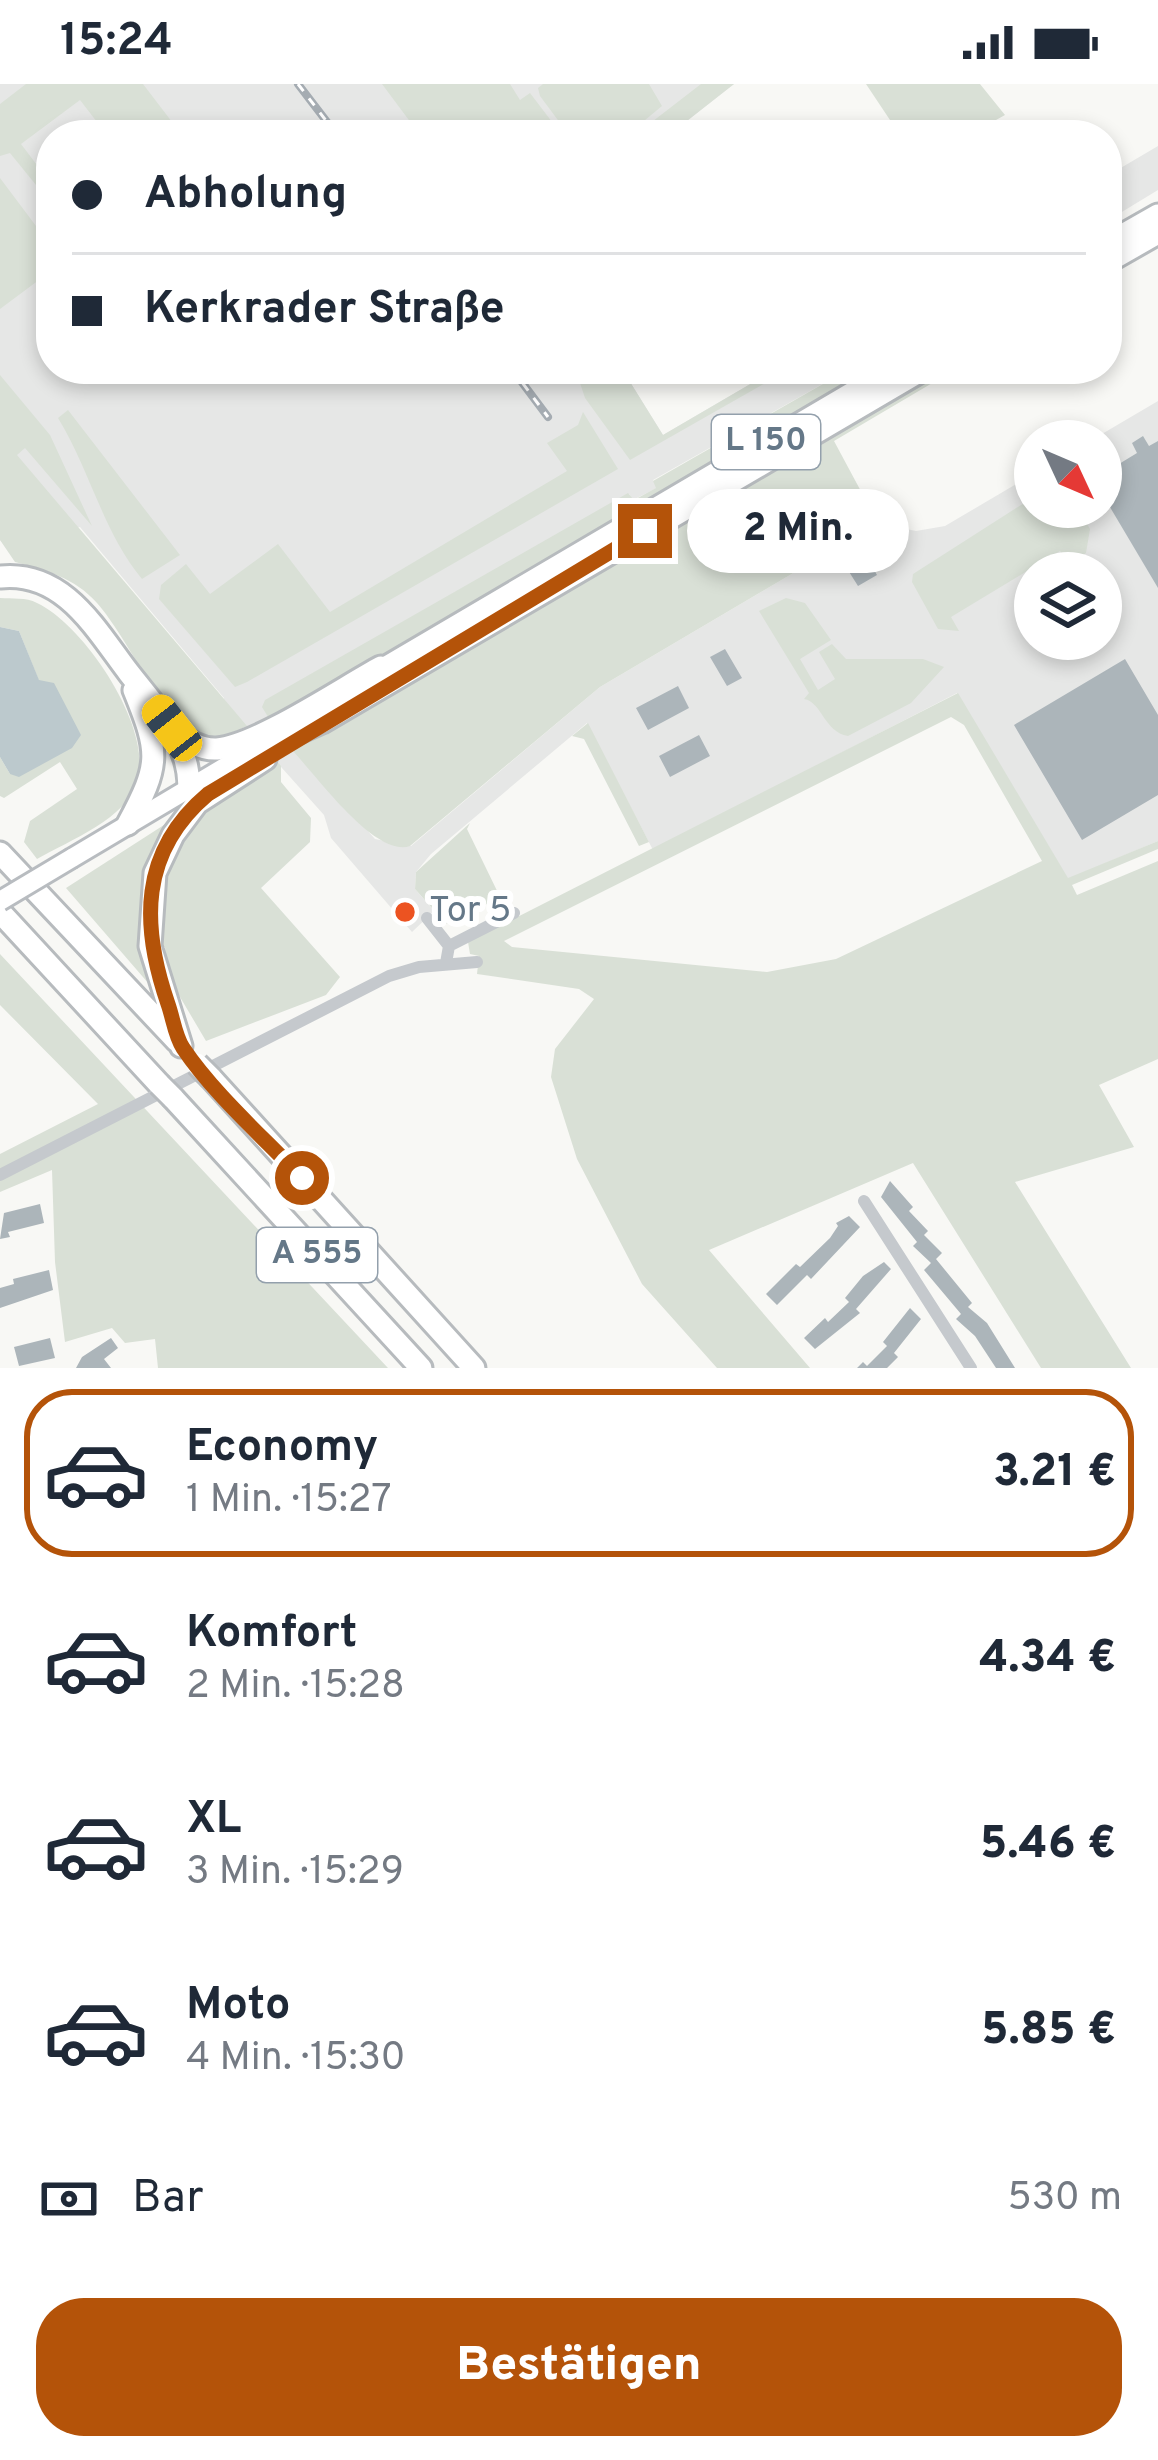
<!DOCTYPE html>
<html lang="de">
<head>
<meta charset="utf-8">
<style>
	body { margin:0; font-family:Overpass,sans-serif; background:#f6f6f7; color:#1f2937; height:100vh; display:flex; flex-direction:column; font-size:45px; white-space:nowrap }
	* { box-sizing:border-box; margin:0 }
	p { font-size:39px; color:#747a83 }
	.icon { flex:none; width:66px; height:66px; fill:none; stroke:currentColor; stroke-width:2; stroke-linecap:round; stroke-linejoin:round }
	.map { position:relative; height:1284px; overflow:hidden }
	.panel { display:flex; flex-direction:column; background:#fff; flex:1 }
	.panel>* { flex:none }
	.guide { position:absolute; left:36px; top:36px; width:1086px; height:264px; border-radius:48px; box-shadow:0 6px 18px #0003; display:grid; align-content:center; height:264px; padding:0 36px; background:#fff }
	.needle { width:78px; rotate:134deg }
	.fabs { position:absolute; left:1014px; top:336px; display:grid; gap:24px }
	.fabs a { display:grid; place-items:center; width:108px; height:108px; border-radius:50%; background:#fff; box-shadow:0 6px 18px #0003; font-size:60px }
	.end { position:absolute; width:54px; height:54px; margin:-27px; border:15px solid #b45309; background:#fff; box-shadow:0 0 0 6px #fff }
	.from { border-radius:50% }
	.bubble { position:absolute; height:84px; border-radius:42px; background:#fff; box-shadow:0 6px 18px #0003; font-size:39px; font-weight:800; line-height:84px; text-align:center }
	.car { position:absolute; width:36px; height:72px; margin:-36px -18px; border-radius:15px; box-shadow:0 0 9px 3px #0007; background:linear-gradient(#f5c518 24%,#345 0 40%,#f5c518 0 76%,#345 0 86%,#f5c518 0) }
	.guide b { display:flex; align-items:center; gap:42px; height:114px; font-size:45px }
	.guide b+b { border-top:3px solid #e0e1e3 }
	.guide i { width:30px; height:30px; background:#1f2937 }
	ul { padding:21px 0 0; list-style:none }
	li { display:flex; align-items:center; gap:36px; height:168px; margin:0 24px 18px; padding:0 12px; border:6px solid transparent; border-radius:48px }
	li div { flex:1 }
	li b { display:block; font-size:45px }
	li em { font-style:normal; font-weight:800 }
	li.selected { border-color:#b45309 }
	li>.icon { width:108px; height:108px; stroke-width:1.5 }
	.pay { display:flex; align-items:center; gap:30px; height:132px; padding:0 36px; font-size:45px }
	.pay p { margin-inline-start:auto }
	.cta { display:flex; gap:24px; margin-top:auto; padding:24px 36px }
	.cta a { flex:1; height:138px; border-radius:48px; background:#b45309; color:#fff; font-size:48px; font-weight:800; line-height:138px; text-align:center }
	.status { display:flex; justify-content:space-between; align-items:center; height:84px; padding:0 60px; background:#fff; direction:ltr }
	.status svg { height:33px; fill:currentColor }
	.map>svg:first-child { display:block }
	.built { fill:#e6e7e6; fill-rule:evenodd }
	.green { fill:#d9e0d6; fill-rule:evenodd }
	.water { fill:#bcc9cd }
	.building { fill:#acb5ba }
	.lines { fill:none; stroke-linecap:round; stroke-linejoin:round }
	.primary-casing { stroke:#b8bcc0; stroke-width:24 }
	.highway-casing { stroke:#b7bbbe; stroke-width:27 }
	.street { stroke:#c5c9cd; stroke-width:12 }
	.primary { stroke:#fff; stroke-width:18 }
	.highway { stroke:#fff; stroke-width:21 }
	.rail-casing { stroke:#a5acb2; stroke-width:8 }
	.rail { stroke:#fff; stroke-width:3; stroke-dasharray:9; stroke-linecap:butt }
	.primary-bridge-casing { stroke:#b8bcc0; stroke-width:24; stroke-linecap:butt }
	.highway-bridge-casing { stroke:#b7bbbe; stroke-width:27; stroke-linecap:butt }
	.primary-bridge { stroke:#fff; stroke-width:18 }
	.highway-bridge { stroke:#fff; stroke-width:21 }
	.route { stroke:#b45309; stroke-width:15 }
	.poi-dot { fill:#ec5321; stroke:#fff; stroke-width:4.5 }
	.labels { text-anchor:middle; dominant-baseline:central; stroke-width:12; stroke-linejoin:round; paint-order:stroke }
	.shield { fill:#fff; stroke:#93a0ac; stroke-width:3 }
	.shield-label { font-size:33px; font-weight:bold; fill:#657888 }
	.poi-label { font-size:36px; fill:#657888; stroke:#fff; text-anchor:start }
</style>
</head>
<body>
<div class="status"><b>15:24</b><svg viewBox="0 0 49 12"><path d="M0 12V9h3v3zM5 12V6h3v6zM10 12V3h3v9zM15 12V0h3v12zM26 1h20v11H26zM47 4h2v5h-2z"/></svg></div>
<div class="map">
<svg width="1158" height="1284" viewBox="0 0 1158 1284">
	<rect width="100%" height="100%" fill="#f8f8f5"/>
	<path class="built" d="M0,0H734L669,51H51V285H622L663,351L776,285H849L653,396L657,404L633,416L629,410L270,636L375,755L411,762L600,603L878,439L916,447L945,442L1035,389V423H1101V357H1090L1158,317V757L1068,795L957,609L653,766L587,639L431,770L416,788L415,805L434,827L412,848L331,754L324,731L223,618L224,614L80,443L6,462L0,456ZM1035,489H1101V555H1035Z
		M1158,62V106L1107,137V92Z"/>
	<path class="green" d="M26,0H143L182,51H107L80,16L21,60L46,93L36,101L10,69L0,72V20Z
		M382,0H510L520,16L530,9L562,51L551,46L544,51H420Z
		M543,0H649L662,22L627,51H569L540,12L538,4Z
		M701,0H734L669,51H635Z
		M866,0H980L1005,31L969,51H900Z
		M0,94L51,162V187L0,225Z
		M594,285H622L663,351L776,285H790L630,376L585,314L578,293L583,288L594,300L600,295Z
		M849,285H875L283,630L270,636L262,623L265,616L628,409L634,416L656,404L653,397Z
		M943,285H956L834,357L878,439L600,603L410,762C375,774 316,691 292,666Z
		M0,291L50,351L92,442L25,364L17,371L247,642C234,648 216,657 203,651C158,630 129,555 97,519C75,494 46,486 15,478L0,456Z
		M68,326L180,471L142,495C103,448 90,386 58,334Z
		M583,328L618,385L247,598L235,603L159,515L161,501L186,480L210,510L278,460L330,528L567,387L547,359L578,341Z
		M1035,412V423H1077L1090,445L1086,469L1070,481L1060,467L951,533L959,547L938,545L912,498L913,490Z
		M0,514C12,515 26,513 37,519C84,541 152,642 138,696C127,735 70,756 37,775L24,758L30,737L77,705L60,678L4,714L0,712V673L10,690L39,597L19,547L0,543Z
		M786,514L805,519L831,556L800,575L818,606L835,595L819,568L832,560L846,575H923L944,583L911,619L848,652C824,648 822,618 804,615L809,609L759,527Z
		M958,609L1068,794L1158,757V765L1072,801L1077,811L1158,777V975L1099,1001L1134,1063L1015,1098L1131,1284H1041L913,1079L709,1166L810,1284H717L642,1200L577,1075L551,993L555,965L594,915L579,905L477,890L479,872L470,870L468,858ZM951,633L964,641L1042,777L836,875L767,888L512,863L504,857Z
		M588,639L649,758L639,762L584,655L572,652Z
		M276,676L281,682V698L311,734L310,758L261,804L340,893L326,911L206,957L167,891L165,863L158,862C158,845 154,822 158,805C174,742 224,708 276,676Z
		M167,739C141,806 134,828 149,900L66,804Z
		M470,739L467,745L502,817L497,829L491,818L446,840L415,805L416,788Z
		M0,870L388,1284H158L155,1255L125,1259L112,1244L65,1258L55,1178L52,1086L0,1108V1070L98,1020L0,921Z"/>
	<path class="water" d="M0,543L19,547L39,596L54,599L81,651L72,664L19,693L10,690L0,673Z"/>
	<path class="building" d="M1143,352L1149,362L1158,357V504L1101,408V391L1137,369L1132,359Z
		M866,472L877,491L858,502L846,483Z
		M725,565L742,594L727,602L710,573Z
		M1125,575L1158,631V711L1082,756L1014,641Z
		M678,602L689,624L648,646L636,624Z
		M699,651L710,672L670,693L659,672Z
		M890,1097L913,1123L909,1127L928,1147L924,1151L942,1169L936,1175L972,1219L968,1223L987,1239L1015,1284H996L975,1252L956,1235L961,1230L924,1186L931,1179L913,1162L917,1158L881,1113Z
		M40,1120L44,1139L8,1148L10,1153L0,1155L4,1129Z
		M849,1132L860,1143L811,1195L807,1191L777,1221L766,1210L796,1180L800,1183L830,1154L838,1142L836,1139Z
		M884,1178L891,1185L856,1225L860,1229L815,1265L804,1254L825,1234L828,1238L849,1218L845,1214L863,1192Z
		M49,1186L53,1206L0,1224V1204L14,1200L13,1195Z
		M910,1224L921,1235L894,1269L898,1273L887,1284H857L863,1278L867,1282L887,1262L883,1258Z
		M50,1254L55,1274L19,1282L14,1263Z
		M111,1254L118,1264L104,1275L111,1284H76L82,1273Z"/>
	<g class="lines">
		<defs>
			<path id="primary" d="M72,774L240,674"/>
			<path id="highway" d="M1107,160L1158,131
				M1107,178L1158,149
				M0,493C64,486 96,546 129,589C157,625 189,656 189,703
				M373,591L893,285
				M174,646C187,656 199,666 217,665C258,661 342,604 381,583
				M240,674L322,638L924,285
				M128,740C160,680 160,670 134,606
				M0,769L177,957
				M0,828L159,1000
				M181,962L150,862L155,789L173,751L197,719L265,675
				M211,994L474,1284
				M173,1014L421,1284"/>
		</defs>
		<use href="#primary" class="primary-casing"/>
		<use href="#highway" class="highway-casing"/>
		<path class="street" d="M427,834L449,862
			M446,879L449,862L514,829
			M0,1091L389,892L419,883L477,878
			M864,1117L971,1284"/>
		<use href="#primary" class="primary"/>
		<use href="#highway" class="highway"/>
		<defs>
			<path id="rail" d="M298,0L337,51
				M512,285L548,333"/>
		</defs>
		<use href="#rail" class="rail-casing"/>
		<use href="#rail" class="rail"/>
		<defs>
			<path id="primary-bridge" d="M0,817L72,774"/>
			<path id="highway-bridge" d="M197,980L211,994
				M159,1000L173,1014"/>
		</defs>
		<use href="#primary-bridge" class="primary-bridge-casing"/>
		<use href="#highway-bridge" class="highway-bridge-casing"/>
		<use href="#primary-bridge" class="primary-bridge"/>
		<use href="#highway-bridge" class="highway-bridge"/>
	</g>
	<g class="lines">
		<path class="route" d="M302,1094C264,1054 213,1009 183,964C175,952 173,934 168,920C141,842 139,768 208,710L645,447"/>
	</g>
	<circle class="poi-dot" cx="405" cy="828" r="12"/>
	<g class="labels">
		<g class="shield">
			<rect x="712" y="331" width="108" height="54" rx="9"/>
			<rect x="257" y="1144" width="120" height="54" rx="9"/>
		</g>
		<g class="shield-label">
			<text x="766" y="358">L 150</text>
			<text x="317" y="1171">A 555</text>
		</g>
		<g class="poi-label">
			<text x="429" y="828">Tor 5</text>
		</g>
	</g>
</svg>
<div class="fabs">
<a><svg class="needle" viewBox="-14 -14 28 28"><path d="M0-13l5 13h-10z" fill="#e53935"/><path d="M0 13l5-13h-10z" fill="#747a83"/></svg></a>
<a><svg class="icon" aria-label="layers" viewBox="0 0 24 24"><path d="M12 4l9 5-9 5-9-5zM3 14l9 5 9-5"/></svg></a>
</div>
<i class="end from" style="left:302px;top:1094px"></i>
<i class="end" style="left:645px;top:447px"></i>
<div class="bubble" style="left:687px;top:405px;width:222px">2 Min.</div>
<i class="car" style="left:172px;top:644px;rotate:322deg"></i>
<div class="guide">
<b><i class="from"></i>Abholung</b>
<b><i></i>Kerkrader Straße</b>
</div>
</div>
<section class="panel">
<ul>
<li class="selected"><svg class="icon" aria-label="car" viewBox="0 0 24 24"><path d="M5 17H2v-5l4-1 3-4h7l3 4 3 1v5h-3M9 17h6M6 11h13"/><circle cx="7" cy="17" r="2"/><circle cx="17" cy="17" r="2"/></svg><div><b>Economy</b><p>1 Min. · 15:27</p></div><em>3.21 €</em></li>
<li><svg class="icon" aria-label="car" viewBox="0 0 24 24"><path d="M5 17H2v-5l4-1 3-4h7l3 4 3 1v5h-3M9 17h6M6 11h13"/><circle cx="7" cy="17" r="2"/><circle cx="17" cy="17" r="2"/></svg><div><b>Komfort</b><p>2 Min. · 15:28</p></div><em>4.34 €</em></li>
<li><svg class="icon" aria-label="car" viewBox="0 0 24 24"><path d="M5 17H2v-5l4-1 3-4h7l3 4 3 1v5h-3M9 17h6M6 11h13"/><circle cx="7" cy="17" r="2"/><circle cx="17" cy="17" r="2"/></svg><div><b>XL</b><p>3 Min. · 15:29</p></div><em>5.46 €</em></li>
<li><svg class="icon" aria-label="car" viewBox="0 0 24 24"><path d="M5 17H2v-5l4-1 3-4h7l3 4 3 1v5h-3M9 17h6M6 11h13"/><circle cx="7" cy="17" r="2"/><circle cx="17" cy="17" r="2"/></svg><div><b>Moto</b><p>4 Min. · 15:30</p></div><em>5.85 €</em></li>
</ul>
<div class="pay"><svg class="icon" aria-label="cash" viewBox="0 0 24 24"><path d="M3 7h18v10H3z"/><circle cx="12" cy="12" r="2"/></svg>Bar<p>530 m</p></div>
<div class="cta"><a>Bestätigen</a></div>
</section>
</body>
</html>
